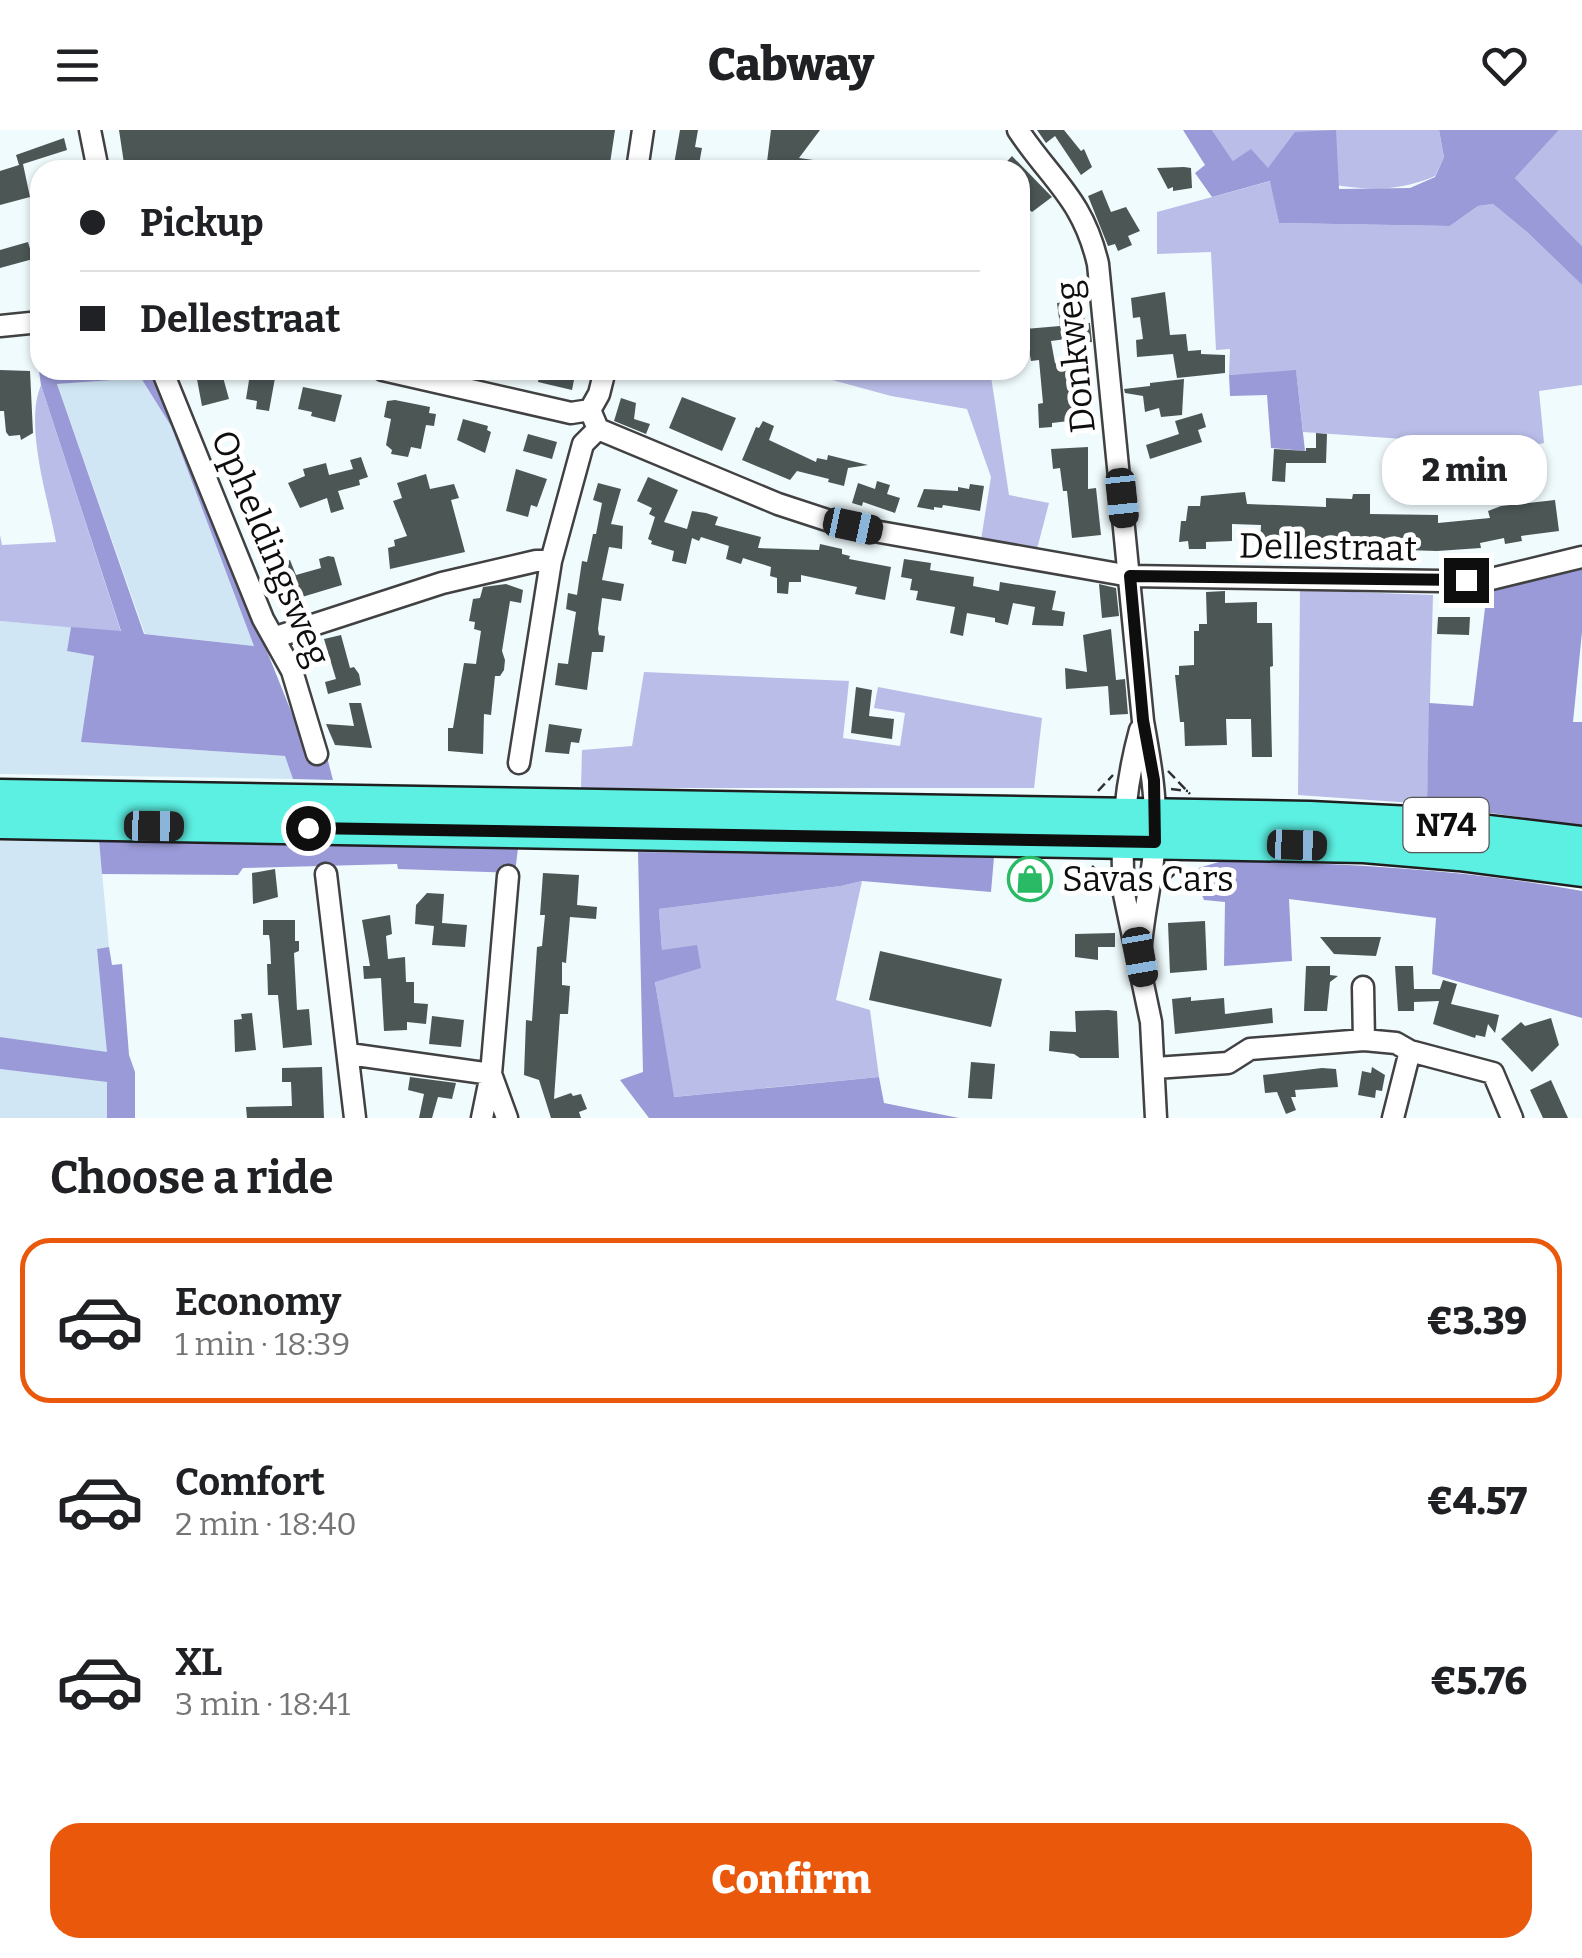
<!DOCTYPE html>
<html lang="en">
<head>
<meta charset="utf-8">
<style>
	body { margin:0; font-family:Bitter,serif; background:#f6f6f6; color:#202124; height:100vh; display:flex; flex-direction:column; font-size:38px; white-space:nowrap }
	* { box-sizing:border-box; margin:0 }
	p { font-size:32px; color:#757577 }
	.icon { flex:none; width:55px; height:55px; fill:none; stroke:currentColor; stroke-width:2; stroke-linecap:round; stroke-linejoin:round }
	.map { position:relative; height:988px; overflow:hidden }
	.sheet { display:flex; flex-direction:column; background:#fff; flex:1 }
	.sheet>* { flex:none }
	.top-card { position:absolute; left:30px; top:30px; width:1000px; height:220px; border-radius:30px; box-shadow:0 2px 8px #0004; display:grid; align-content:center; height:220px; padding:0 50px; background:#fff }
	.end { position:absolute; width:45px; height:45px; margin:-22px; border:12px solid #0e0e0e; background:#fff; box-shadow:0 0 0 5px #fff }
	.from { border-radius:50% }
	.bubble { position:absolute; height:70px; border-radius:30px; background:#fff; box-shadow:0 2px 8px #0004; font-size:32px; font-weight:800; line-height:70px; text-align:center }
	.car { position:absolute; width:30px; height:60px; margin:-30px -15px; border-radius:12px; box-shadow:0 0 8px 2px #0007; background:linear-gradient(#222 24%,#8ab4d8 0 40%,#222 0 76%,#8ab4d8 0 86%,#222 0) }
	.top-card b { display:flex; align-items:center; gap:35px; height:95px; font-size:38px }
	.top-card b+b { border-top:2px solid #e0e0e0 }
	.top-card i { width:25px; height:25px; background:#202124 }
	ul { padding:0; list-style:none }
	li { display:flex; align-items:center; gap:30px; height:165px; margin:0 20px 15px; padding:0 30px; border:5px solid transparent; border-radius:30px }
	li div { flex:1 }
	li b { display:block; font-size:38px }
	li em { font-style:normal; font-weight:800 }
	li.active { border-color:#ea580c }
	li>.icon { width:90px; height:90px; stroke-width:1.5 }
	h2 { padding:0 50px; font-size:45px; line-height:120px }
	.button { display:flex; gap:20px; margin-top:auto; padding:20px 50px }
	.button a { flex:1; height:115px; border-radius:30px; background:#ea580c; color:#fff; font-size:40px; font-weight:800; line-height:115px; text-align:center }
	header { display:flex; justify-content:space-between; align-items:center; height:130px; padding:0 50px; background:#fff; font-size:45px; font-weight:800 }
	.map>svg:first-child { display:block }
	.farmland { fill:#d0e6f4 }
	.green { fill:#babde8 }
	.forest { fill:#9a9ad8; fill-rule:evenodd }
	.building { fill:#4b5655 }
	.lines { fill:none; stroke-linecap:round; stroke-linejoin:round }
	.minor-casing { stroke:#414141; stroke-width:25 }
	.highway-casing { stroke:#1f1f1f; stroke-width:35 }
	.path { stroke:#303030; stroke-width:2.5; stroke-dasharray:10 5; stroke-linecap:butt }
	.minor { stroke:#fff; stroke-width:20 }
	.highway { stroke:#5cf0e3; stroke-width:30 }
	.route { stroke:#0e0e0e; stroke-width:12 }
	.labels { text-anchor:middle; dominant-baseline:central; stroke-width:10; stroke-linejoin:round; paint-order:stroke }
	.shield { fill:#fff; stroke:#565656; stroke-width:2.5 }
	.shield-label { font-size:32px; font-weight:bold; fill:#0e0e0e }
	.street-label { font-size:35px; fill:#0e0e0e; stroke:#fff }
	.poi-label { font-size:35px; fill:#0e0e0e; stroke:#fff; text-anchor:start }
</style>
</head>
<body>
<header><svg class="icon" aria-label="menu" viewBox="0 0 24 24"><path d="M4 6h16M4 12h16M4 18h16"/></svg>Cabway<svg class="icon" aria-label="heart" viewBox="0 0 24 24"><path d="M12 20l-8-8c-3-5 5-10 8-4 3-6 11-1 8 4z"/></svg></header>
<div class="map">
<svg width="1582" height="988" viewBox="0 0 1582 988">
	<rect width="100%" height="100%" fill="#f0fbfe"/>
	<path class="farmland" d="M141,248L171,296L255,516L145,504L57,254Z
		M0,491L71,497L67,521L94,526L82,612L286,626L293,649L0,644Z
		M99,710L109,817L97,820L108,923L0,907V711Z
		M0,939L108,952L107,988H0Z"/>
	<path class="green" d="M1212,0H1439L1444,27L1435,46C1368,76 1301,45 1233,31Z
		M1559,0H1582V116L1515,48Z
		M1271,51L1279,93L1450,96L1478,76L1493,74L1527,102L1582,155V255L1539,261L1544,313L1476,328L1475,314L1303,302L1296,241L1229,245L1230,219L1216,220L1211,122L1157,124V82Z
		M826,240H990L1009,365L1049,373L1037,419L981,410L991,347L967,279L891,266L825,248Z
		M41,255L121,502L0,491V405L2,415L56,412C48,368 24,296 41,255Z
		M1300,460L1433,465L1427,674L1298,665Z
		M644,542L849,551L843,608L900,616L905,583L874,578L878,557L1042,588L1034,658H581L582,620L632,616Z
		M862,751L836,870L870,880L879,947L673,967L655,851L701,837L662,820L659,779L841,756Z"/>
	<path class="forest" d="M1183,0H1212L1233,31L1251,19L1268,38L1295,2L1336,0L1339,59L1410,58L1435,47L1444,27L1439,0H1559L1515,48L1582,116V155L1527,102L1493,74L1478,76L1450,96L1279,93L1270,51L1212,67L1195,43L1205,35Z
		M40,199V240H154L309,626L327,627L333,650L293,649L285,626L81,612L94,526L67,521L71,497L121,501L41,255L33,200ZM141,248L171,296L254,516L144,504L57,254Z
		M1296,240L1305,321L1271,318L1267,265L1230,266L1229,245Z
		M1582,439V502L1573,592H1582V696L1427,674L1429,573L1473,576L1487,462Z
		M99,710L518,718L515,743L398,739L397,734L243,738L238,745L102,744Z
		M638,722L994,727L991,762L862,751L841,756L659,779L662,820L697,815L701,838L655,852L674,967L879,947L884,973L959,988H649L620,950L643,942Z
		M1222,731C1342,733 1463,739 1582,761V888L1432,844L1436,788L1289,769L1292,831L1224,836L1225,772L1204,770L1192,740Z
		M109,817L112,835L122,834L129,925L135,942V988H107V952L0,939V907L107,922L97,819Z"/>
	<path class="building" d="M119,0H615L609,40H480V36L451,40H213V37L125,40Z
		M680,0H698L695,17L702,18L698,40H673Z
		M771,0H820L799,28L835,33V40H766Z
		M1037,0H1064L1081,21L1084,19L1092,37L1081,45L1055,6L1046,13Z
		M64,8L67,20L23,34L30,67L0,75V41L19,35L16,25Z
		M1012,26L1052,67L1032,82L1020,72V40H999Z
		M1184,37L1191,38L1192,58L1173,61V57L1168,59L1157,38Z
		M1102,60L1111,82L1126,77L1140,101L1128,106L1132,115L1118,121L1115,114L1108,116L1088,66Z
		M28,112L33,129L0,138V120Z
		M1165,162L1170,205L1186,204L1188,221L1201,220V224L1225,225V243L1177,248L1173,224L1137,227L1136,210L1143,209L1140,187L1133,188L1131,168Z
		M1082,170L1085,193H1090L1092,212L1075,214L1074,208L1051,211L1055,233L1072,232L1077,290L1052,293V297L1039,298L1038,274L1043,273L1039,230L1031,231L1025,199L1060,196L1057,173Z
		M0,240L30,241L33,303L21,310L20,305L9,306L6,302L4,281H0Z
		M221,240L229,269L202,276L196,244Z
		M540,240H576L572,260L538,252Z
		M250,244L275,248L269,281L256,279L257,271L246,269Z
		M1184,249L1182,285L1161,287L1159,278L1145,282L1143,266L1125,263L1124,259L1150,256V253Z
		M303,257L342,265L335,292L311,286L312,282L298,279Z
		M682,267L736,288L722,321L669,298Z
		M621,268L636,273L634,289L650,294L646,304L614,291Z
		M395,270L430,277L429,283L436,284L434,296L426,295L421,319L411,317L408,327L391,324L392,320L386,315L391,289L384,287L387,271Z
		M1202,283L1206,297L1198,300L1202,312L1150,329L1146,315L1179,304L1175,291Z
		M463,289L488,296L487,300L491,302L485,323L457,310Z
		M763,291L774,296L769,310L816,332L817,328L827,330L828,325L868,335L848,338L844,356L828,352L829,349L797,341L790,350L742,330L756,297L759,298Z
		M1316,303L1327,304L1326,333H1286L1285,352L1272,351L1274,319L1306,321V318H1316Z
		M528,304L557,312L552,329L523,321Z
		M1088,317V359L1096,358L1101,405L1072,408L1067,361H1063L1060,338L1053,339L1051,319Z
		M361,327L368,347L359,350L360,355L338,361L344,379L331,383L327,368L300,378L288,353L305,346L303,339L326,333L329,345L353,339L350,330Z
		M516,339L547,349L537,377L531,375L528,387L506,381Z
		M426,344L430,359L454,354L459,368L451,370L465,422L390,439L388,418L395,416L394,410L407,406L393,371L402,368L397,353Z
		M648,347L678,360L664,392L687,399L692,381L706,383L718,387L715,395L761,407L758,418L819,420L820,414L842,419V424L850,426L849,429L891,437L885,470L855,464L857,457L801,445V452H789L788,464L777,463V448L770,446L771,437L743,428L741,434L726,429L729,416L701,407L699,411L692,408L686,434L672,431L674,421L651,414L652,411L648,409L655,387L649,384L652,378L637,371Z
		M877,351L890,355L887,364L900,368L895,383L863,372L862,376L852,373L858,353L875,359Z
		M598,353L621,359L611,394L623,396L622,419L609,417L602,450L624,454L621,471L602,468L598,499L599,505L605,506L603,522H592L587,560L555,555L558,533L568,534L576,482L566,479L568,463L577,465L582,431L587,432L593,404H596L602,373L593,370Z
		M970,354L984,356L980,381L943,375L942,378L934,377V380L917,377L924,359L958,361V357L969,359Z
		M1245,362L1247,374L1326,377V368L1352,369L1353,364H1370V384L1438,385V393L1490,388L1488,381L1501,376L1555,370L1559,401L1521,406L1522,411L1505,414L1504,408L1480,413L1481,418L1437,421L1341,418L1342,408H1318L1317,418L1260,415L1261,395L1232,394V411L1206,412V419H1189L1188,411L1179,412L1181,391H1186L1188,376H1200L1201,366Z
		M328,426L334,427L342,455L292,470L290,466L283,469L270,438L290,430L296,445L321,438L319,429Z
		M904,429L931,433L930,440L974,447L973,456L999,461L1000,452L1056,461L1052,480L1065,482L1063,496L1032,495L1035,477L1013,473L1008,495L995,492V488L967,483L963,506L950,503L955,477L916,470L918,461L910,460L912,449L901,447Z
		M506,454L523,460L521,473L510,471L502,521L505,530L504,540L500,546H495L491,585L484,584L483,624L448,621V598H453L464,533L476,534L481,501L474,499L475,492L469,491L473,469L480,468L483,457Z
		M1099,454L1116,458L1119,486L1102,488Z
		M1225,461V473L1257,472V493H1272L1273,536L1270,537L1272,627H1252L1251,589H1226L1227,615L1185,616L1184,592H1180L1175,545H1179V536L1194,535V501H1199V494H1207L1206,462Z
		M1438,487H1470L1469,505L1437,504Z
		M1111,499L1116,550L1125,549L1128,584L1110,585L1108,556L1066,559L1065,538L1087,542L1083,505Z
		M341,505L350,538L354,537L359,544L361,555L328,564L325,552L336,549L324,509Z
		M856,557L872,560L869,586L894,589L892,609L851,603Z
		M349,573H361L372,618L335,615L326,594L354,596Z
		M549,594L582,599L579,613L571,612L569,624L545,622Z
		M275,739L278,767L253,774L252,743Z
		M543,743L579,745L577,775L597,777L596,789L570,787L566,833L562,832V855L570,856L568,884H560L554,969L571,963L573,966L581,964L587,979L579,982L581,988H551L539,950L524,945L526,890L532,891L537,817L542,816L545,785H540Z
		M427,763L444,764L442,793L467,795L465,817L432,815L434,796L415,794L416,775Z
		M390,785L392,804L386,806L388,829L405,827L406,852H414V873L428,874L426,894L407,892V900L384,901L381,848L364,849L363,836H370L362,790Z
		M263,790H295V811H299V821L294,823L297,880L309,879L312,915L283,918L278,865H268L267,834H271L270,812L269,805H263Z
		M1205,791L1207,840L1170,843L1168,793Z
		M1115,803V817H1098V830L1075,827V804Z
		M1320,807H1381L1376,826L1334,824Z
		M880,821L1002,849L991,897L869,870Z
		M1306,836H1330V845L1338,846L1330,852L1327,881H1304Z
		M1395,836H1413L1414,859H1440L1443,850L1457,854L1451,874L1499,885L1495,903L1488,894L1485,907L1476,905L1475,908L1433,894L1439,871L1414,872V881H1398Z
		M1191,867V871L1224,868L1225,884L1272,878L1273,893L1175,904L1172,869Z
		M1108,880L1117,881L1119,928H1080L1074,924L1049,921L1050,901L1076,902L1075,881Z
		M252,883L256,920L235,922L234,890L242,889L241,884Z
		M432,886L464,890L461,917L429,914Z
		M1551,888L1559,915L1532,942L1501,909L1521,892L1525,896Z
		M971,932L995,934L992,969L968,968Z
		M322,937L324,988H247L246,977L292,976L291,952H282V938Z
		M1372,937L1385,945L1382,961L1376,960L1375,968L1358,965L1362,941L1371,943Z
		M1322,938L1336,939L1338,957L1295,960L1296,967H1291L1296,980L1286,984L1277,962L1265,963L1263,945Z
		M410,947L456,953L452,969L438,967L432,988H419L424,964L408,960Z
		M1551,950L1563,977L1568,988H1543L1530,960Z"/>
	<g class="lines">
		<defs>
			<path id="minor" d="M90,0L98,40
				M1018,0C1052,51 1083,69 1098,134L1143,591C1150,630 1157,669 1155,709C1153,749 1142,787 1140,827
				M637,40L643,0
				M0,196L40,192
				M162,240L263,489L292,541L317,624
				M383,240L571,283L590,280L598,299L778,374L833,392L874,401L1130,446L1440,451L1491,449L1582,427
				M590,280L599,264L605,240
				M276,507L442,453L536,431H551
				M1140,600C1125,655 1120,707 1124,764L1151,892L1156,988
				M519,633L551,431L583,314L598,299
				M326,744L355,988
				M1363,857L1364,910
				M349,924L491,944L507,988
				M1155,938L1228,933L1250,919L1364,910L1396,913L1410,921L1493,943L1512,988
				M482,988L491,944L508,746
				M1393,988L1410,921"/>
			<path id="highway" d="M0,665L1310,687L1411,692L1582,712
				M0,693L1364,717L1459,725L1582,741"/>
		</defs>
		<use href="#minor" class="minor-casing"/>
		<use href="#highway" class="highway-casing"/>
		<path class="path" d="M1168,641L1190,664
			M1171,659L1188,661
			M1098,661L1113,645
			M1092,736L1104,748
			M1168,750L1184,735"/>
		<use href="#minor" class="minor"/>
		<use href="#highway" class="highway"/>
	</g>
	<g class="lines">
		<path class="route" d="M308,698L1155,712L1154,650L1143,590L1130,446L1466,450"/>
	</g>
	<defs>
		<symbol id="shop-ring" viewBox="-11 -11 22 22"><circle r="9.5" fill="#fff" stroke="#2aba65" stroke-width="1.5"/><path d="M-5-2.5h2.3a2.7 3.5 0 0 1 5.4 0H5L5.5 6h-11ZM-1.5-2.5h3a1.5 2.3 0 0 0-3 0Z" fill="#2aba65"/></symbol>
	</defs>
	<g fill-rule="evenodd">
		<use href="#shop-ring" x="1005" y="724" width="50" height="50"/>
	</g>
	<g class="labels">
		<rect class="shield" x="1403.5" y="668" width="85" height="54" rx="8"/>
		<g class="shield-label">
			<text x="1446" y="695">N74</text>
		</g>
		<g class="street-label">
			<text transform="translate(1075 227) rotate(-96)">Donkweg</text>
			<text transform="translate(1328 417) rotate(1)">Dellestraat</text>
			<text transform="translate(271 418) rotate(67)">Opheldingsweg</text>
		</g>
		<g class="poi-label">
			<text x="1062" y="749">Savas Cars</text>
		</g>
	</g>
</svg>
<i class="end from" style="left:308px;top:698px"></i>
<i class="end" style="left:1466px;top:450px"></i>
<div class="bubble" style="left:1382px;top:305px;width:165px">2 min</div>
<i class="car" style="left:1122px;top:368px;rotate:174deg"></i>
<i class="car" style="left:853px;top:396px;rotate:102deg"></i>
<i class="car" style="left:154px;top:696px;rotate:91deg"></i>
<i class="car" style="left:1297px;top:715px;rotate:92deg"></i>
<i class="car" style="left:1140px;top:827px;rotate:170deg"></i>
<div class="top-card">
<b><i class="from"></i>Pickup</b>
<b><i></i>Dellestraat</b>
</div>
</div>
<section class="sheet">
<h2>Choose a ride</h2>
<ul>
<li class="active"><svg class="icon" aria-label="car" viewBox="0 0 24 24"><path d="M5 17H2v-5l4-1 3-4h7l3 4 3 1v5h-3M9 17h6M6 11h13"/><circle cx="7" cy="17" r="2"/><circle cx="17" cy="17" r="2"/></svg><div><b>Economy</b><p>1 min · 18:39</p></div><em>€3.39</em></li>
<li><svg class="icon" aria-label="car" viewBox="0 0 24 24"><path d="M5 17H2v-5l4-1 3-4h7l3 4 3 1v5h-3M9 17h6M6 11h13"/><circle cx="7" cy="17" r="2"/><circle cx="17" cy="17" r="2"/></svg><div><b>Comfort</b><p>2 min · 18:40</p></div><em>€4.57</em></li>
<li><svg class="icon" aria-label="car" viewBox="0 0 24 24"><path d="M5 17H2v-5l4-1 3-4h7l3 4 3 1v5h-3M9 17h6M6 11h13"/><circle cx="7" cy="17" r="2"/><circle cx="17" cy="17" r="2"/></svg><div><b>XL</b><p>3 min · 18:41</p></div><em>€5.76</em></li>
</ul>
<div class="button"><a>Confirm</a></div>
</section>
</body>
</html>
